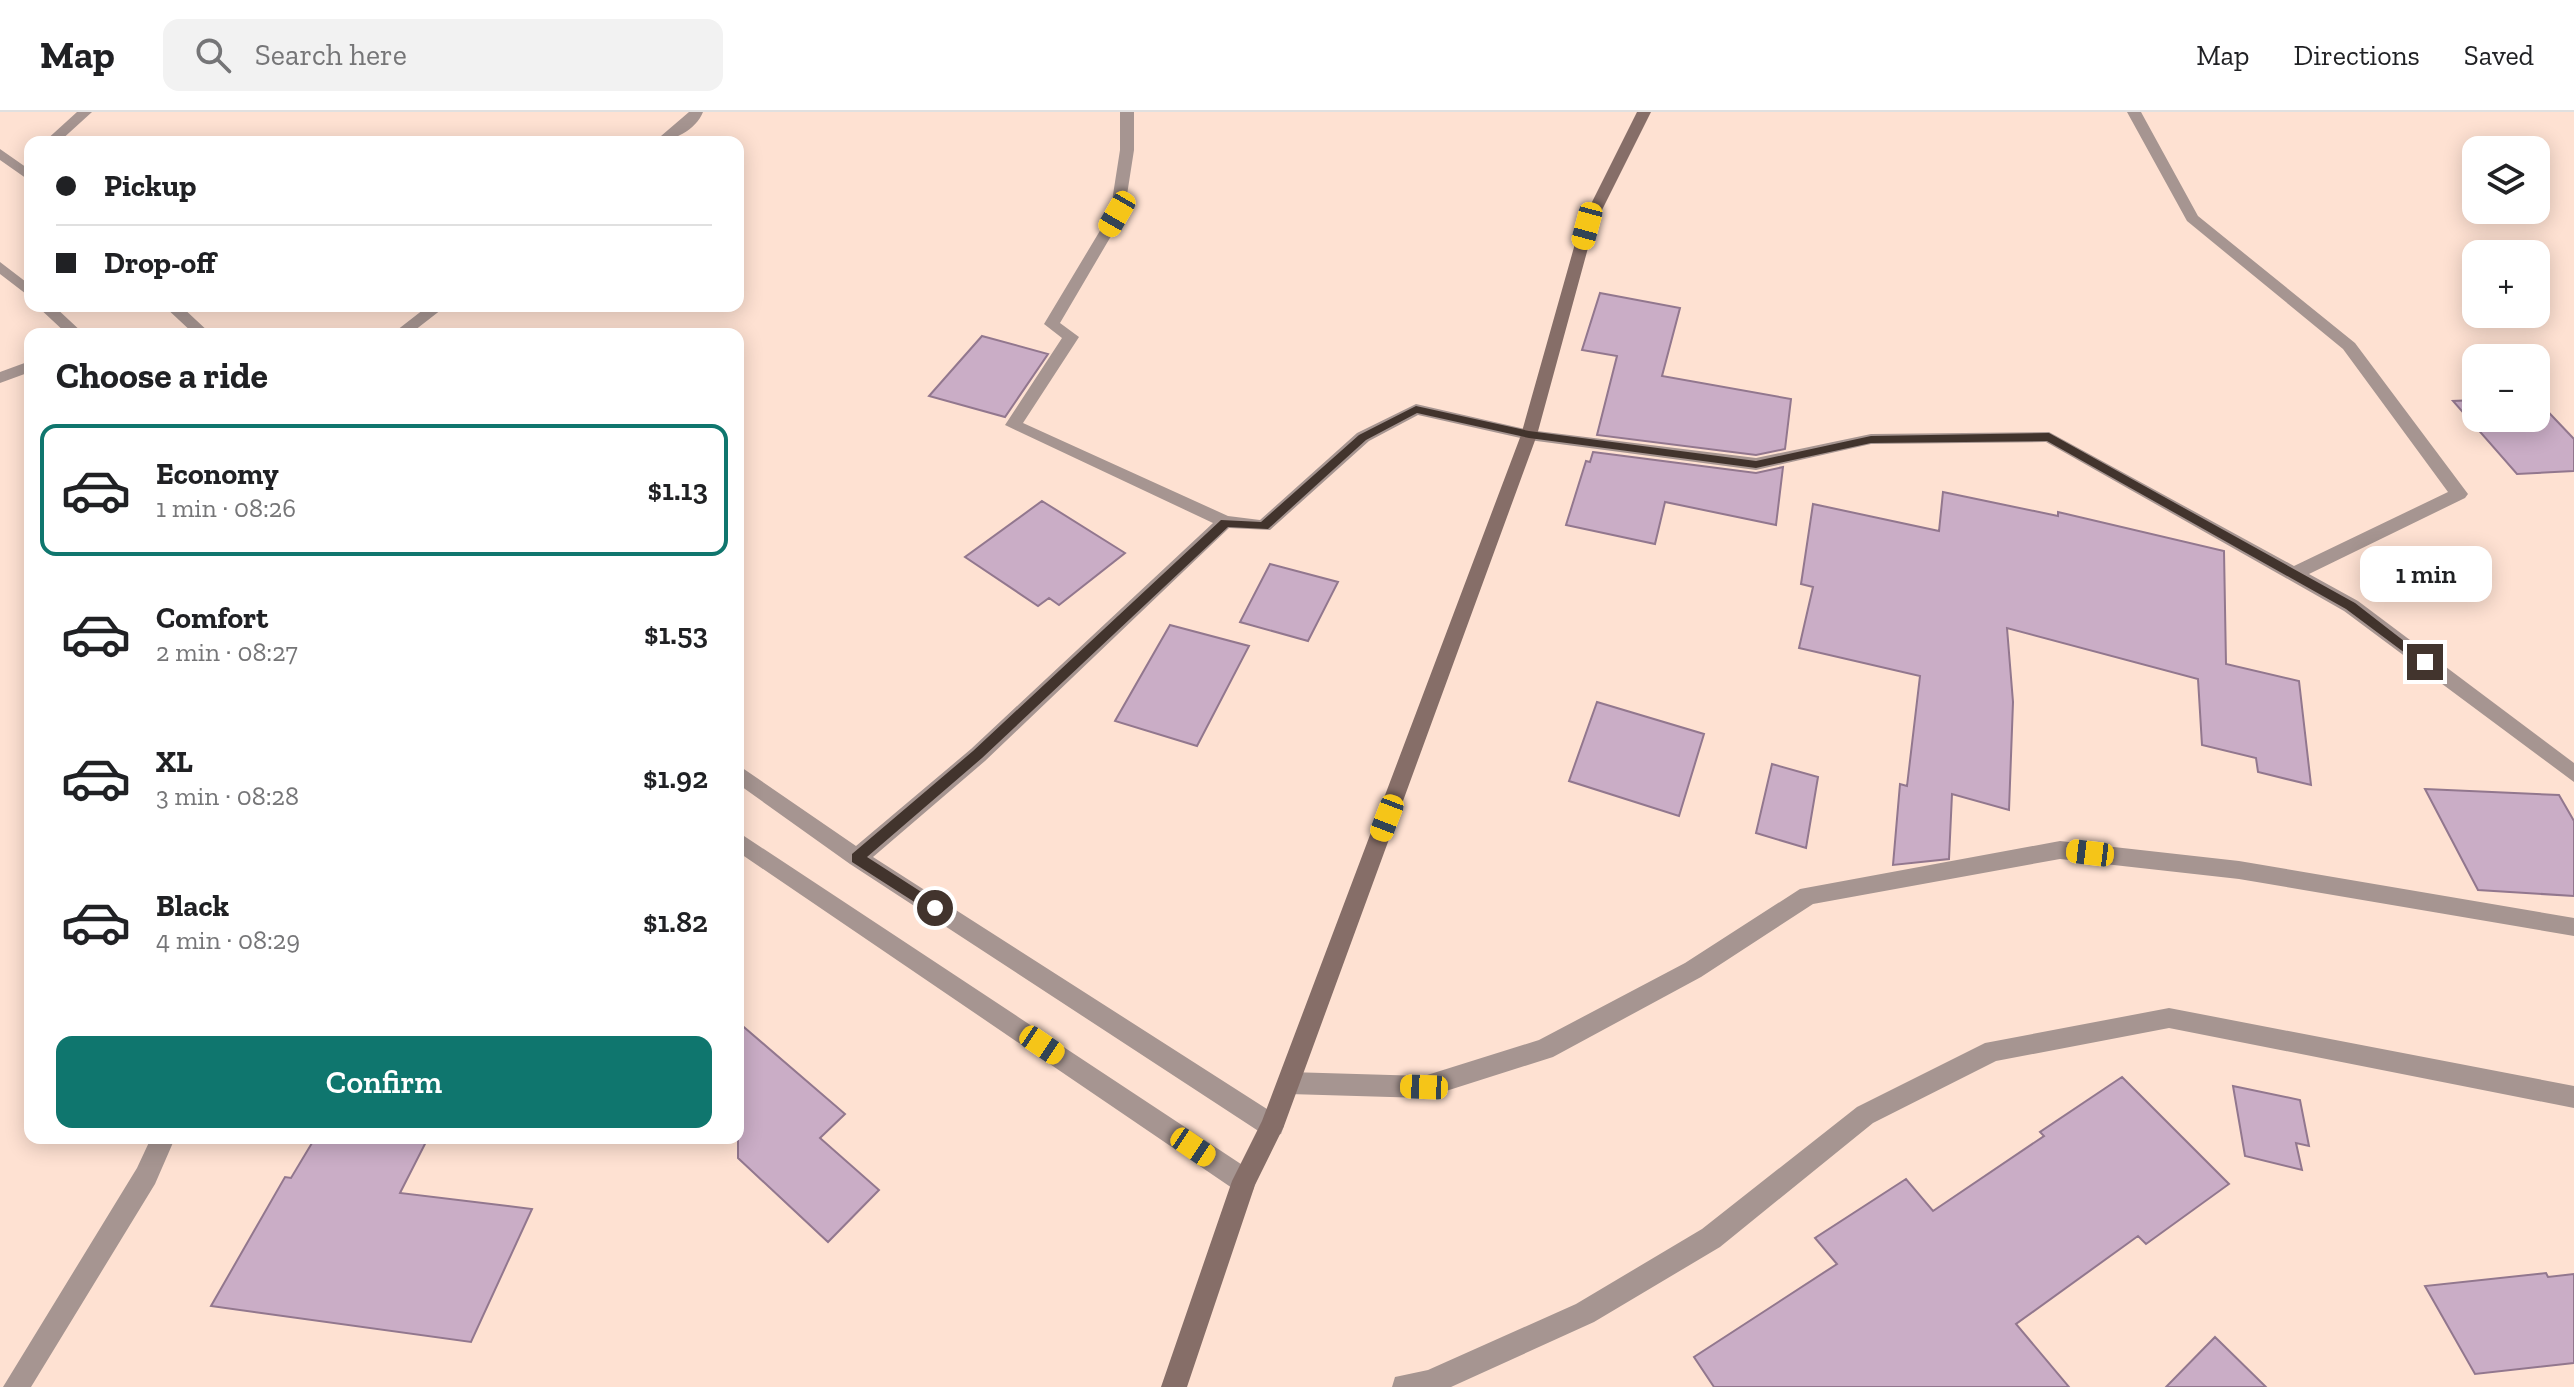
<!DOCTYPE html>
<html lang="en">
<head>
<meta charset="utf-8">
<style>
	body { margin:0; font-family:"Zilla Slab",serif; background:#f2f2f2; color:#202124; height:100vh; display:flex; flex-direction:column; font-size:30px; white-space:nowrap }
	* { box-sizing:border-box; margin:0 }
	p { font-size:26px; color:#757577 }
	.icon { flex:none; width:44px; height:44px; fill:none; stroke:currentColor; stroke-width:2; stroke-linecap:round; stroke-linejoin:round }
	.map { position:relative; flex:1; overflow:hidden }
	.sheet { position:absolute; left:24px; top:216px; width:720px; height:816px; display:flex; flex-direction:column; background:#fff; border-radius:16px; box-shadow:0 4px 20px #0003 }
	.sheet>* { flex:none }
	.guide { position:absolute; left:24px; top:24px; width:720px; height:176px; border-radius:16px; box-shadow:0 4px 20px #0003; display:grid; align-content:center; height:176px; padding:0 32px; background:#fff }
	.buttons { position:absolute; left:2462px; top:24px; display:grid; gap:16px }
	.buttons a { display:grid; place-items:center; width:88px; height:88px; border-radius:16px; background:#fff; box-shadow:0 4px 20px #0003; font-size:40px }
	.end { position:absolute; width:36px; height:36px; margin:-18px; border:10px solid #42342d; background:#fff; box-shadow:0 0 0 4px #fff }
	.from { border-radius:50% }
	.bubble { position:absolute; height:56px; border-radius:16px; background:#fff; box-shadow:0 4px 20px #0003; font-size:26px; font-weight:600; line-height:56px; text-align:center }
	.car { position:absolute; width:24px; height:48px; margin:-24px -12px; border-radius:10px; box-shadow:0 0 6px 2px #0007; background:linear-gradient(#f5c518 24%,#345 0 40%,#f5c518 0 76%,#345 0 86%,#f5c518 0) }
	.guide b { display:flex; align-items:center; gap:28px; height:76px; font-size:30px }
	.guide b+b { border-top:2px solid #e0e0e0 }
	.guide i { width:20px; height:20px; background:#202124 }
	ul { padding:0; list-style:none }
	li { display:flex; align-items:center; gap:24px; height:132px; margin:0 16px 12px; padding:0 16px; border:4px solid transparent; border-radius:16px }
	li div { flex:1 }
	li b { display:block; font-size:30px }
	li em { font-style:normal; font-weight:600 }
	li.active { border-color:#0f766e }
	li>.icon { width:72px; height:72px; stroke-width:1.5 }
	h2 { padding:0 32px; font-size:36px; line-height:96px }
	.primary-button { display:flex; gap:16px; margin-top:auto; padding:16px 32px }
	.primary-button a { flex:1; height:92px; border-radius:16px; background:#0f766e; color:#fff; font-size:32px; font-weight:600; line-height:92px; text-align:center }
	header { display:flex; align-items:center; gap:48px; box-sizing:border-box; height:112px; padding:0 40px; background:#fff; border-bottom:2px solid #e0e0e0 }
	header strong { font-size:38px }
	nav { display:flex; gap:44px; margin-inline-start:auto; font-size:28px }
	.search { width:560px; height:72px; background:#f2f2f2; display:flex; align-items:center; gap:20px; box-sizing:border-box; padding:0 28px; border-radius:16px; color:#757577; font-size:30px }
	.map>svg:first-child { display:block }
	.building { fill:#caadc6; stroke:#92778e; stroke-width:2 }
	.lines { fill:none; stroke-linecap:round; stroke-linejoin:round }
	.street { fill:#a69591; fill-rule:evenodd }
	.secondary { fill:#866e68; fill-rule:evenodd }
	.route { fill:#42342d }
</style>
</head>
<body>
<header>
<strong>Map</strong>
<div class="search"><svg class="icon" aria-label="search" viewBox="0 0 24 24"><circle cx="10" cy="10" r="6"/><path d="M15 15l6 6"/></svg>Search here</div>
<nav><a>Map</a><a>Directions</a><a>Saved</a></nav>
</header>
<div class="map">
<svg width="2574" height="1275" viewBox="0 0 2574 1275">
	<rect width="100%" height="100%" fill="#fee1d2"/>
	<path class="building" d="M1600,181L1680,196L1662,264L1791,287L1785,337L1756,343L1597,323L1617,244L1582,238Z
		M982,224L1048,242L1005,305L929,284Z
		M2536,287L2574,327V359L2517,362L2453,289L2476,288V306H2536Z
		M1593,340L1756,361L1783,355L1776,413L1665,390L1655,432L1566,413L1586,349L1590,350Z
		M1943,380L2058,404V400L2224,439L2226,552L2299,569L2311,673L2258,660L2256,646L2202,633L2198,567L2007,516L2013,590L2009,698L1952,682L1949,747L1893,753L1900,672L1907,674L1920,564L1799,536L1813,475L1801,472L1813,392L1939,419Z
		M1042,389L1125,441L1059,493L1049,486L1038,494L965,445Z
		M1270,452L1338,470L1308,529L1240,510Z
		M1170,513L1249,534L1197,634L1115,609Z
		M1597,590L1704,622L1679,704L1569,669Z
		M1772,652L1818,665L1806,736L1756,721Z
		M2425,677L2559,683L2574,709V784L2478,778Z
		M738,910L845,1002L820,1026L879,1078L828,1130L738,1046Z
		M2122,965L2229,1072L2146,1132L2138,1124L2016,1212L2069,1275H1714L1694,1245L1837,1152L1815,1126L1906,1067L1933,1099L2044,1024L2040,1020Z
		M2233,974L2300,988L2309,1034L2296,1031L2302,1058L2245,1044Z
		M315,1026H428L400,1081L532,1097L471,1230L211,1194L285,1065L291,1066Z
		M2546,1161L2548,1165L2574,1162V1251L2475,1262L2425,1174Z
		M2215,1225L2266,1275H2166Z"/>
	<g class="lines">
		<path class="street" d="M77,0H92L59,30H44Z
			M689,0H703C696,18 672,30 654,30Z
			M1120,0H1134V38L1124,102L1060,211L1079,225L1023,311L1228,404L1260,408L1357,321L1416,292L1529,318L1756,346L1871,322L2049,320L2294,454L2448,380L2343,237L2187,109L2127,0H2141L2198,104L2355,231L2468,382L2465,386L2309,462L2358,489L2574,651V670L2344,499L2046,330L1871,332L1756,358L1529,328L1418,303L1369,329L1270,418L1229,416L985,649L873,745L1281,1006L1284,1014L1281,1022L1272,1025L1263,1022L850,752L738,672V653L856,734L971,637L1213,411L1005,313L1062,226L1044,212L1110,102L1120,38Z
			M0,37L30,58V69L0,48Z
			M0,150L30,173V185L0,162Z
			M37,194H54L84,222H67Z
			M164,194H181L211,222H194Z
			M428,194H446L410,222H392Z
			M30,249V260L0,271V260Z
			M738,720L1253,1060L1256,1069L1253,1078L1244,1081L1235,1078L738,740Z
			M2060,729L2239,749L2574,806V824L2239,767L2060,747L1813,792L1701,865L1553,945L1424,986L1289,982L1281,979L1277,971L1281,963L1289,960L1424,964L1539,928L1685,851L1800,777Z
			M2169,896L2574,974V996L2169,916L1996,949L1873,1011L1720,1135L1594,1210L1451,1275H1392L1395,1265L1428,1258L1576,1192L1702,1117L1857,995L1985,931Z
			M151,1026H175L155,1072L31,1275H3L137,1056Z"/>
		<path class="secondary" d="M1637,0H1651L1594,114L1537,323L1284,1014L1255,1073L1187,1275H1161L1232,1069L1262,1009L1521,323L1580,114Z"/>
	</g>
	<path class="route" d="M1416,294L1529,319L1756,349L1871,324L2049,321L2355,491L2431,550L2425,555L2421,553L2346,497L2047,329L1871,331L1756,356L1529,326L1417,301L1366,328L1268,417L1228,415L982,646L867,745L940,792V800H930L852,750V742L973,639L1221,408L1261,410L1359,323Z"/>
</svg>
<div class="buttons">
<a><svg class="icon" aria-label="layers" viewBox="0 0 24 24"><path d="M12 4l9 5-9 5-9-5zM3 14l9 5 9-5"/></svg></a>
<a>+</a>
<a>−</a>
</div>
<i class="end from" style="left:935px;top:796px"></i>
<i class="end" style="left:2425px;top:550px"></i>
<div class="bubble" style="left:2360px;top:434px;width:132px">1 min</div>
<i class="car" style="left:1117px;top:102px;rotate:210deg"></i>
<i class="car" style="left:1587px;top:114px;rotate:195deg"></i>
<i class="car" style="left:1387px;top:706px;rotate:201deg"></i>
<i class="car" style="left:2090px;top:741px;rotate:277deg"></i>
<i class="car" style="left:1042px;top:933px;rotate:124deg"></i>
<i class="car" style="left:1424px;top:975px;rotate:272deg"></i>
<i class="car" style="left:1193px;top:1035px;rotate:124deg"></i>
<div class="guide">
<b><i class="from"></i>Pickup</b>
<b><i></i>Drop-off</b>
</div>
<section class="sheet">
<h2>Choose a ride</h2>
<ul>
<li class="active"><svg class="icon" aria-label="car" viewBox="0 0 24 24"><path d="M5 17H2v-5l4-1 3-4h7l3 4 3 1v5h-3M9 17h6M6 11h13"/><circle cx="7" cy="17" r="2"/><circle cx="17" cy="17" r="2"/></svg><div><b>Economy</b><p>1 min · 08:26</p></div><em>$1.13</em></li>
<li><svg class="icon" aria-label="car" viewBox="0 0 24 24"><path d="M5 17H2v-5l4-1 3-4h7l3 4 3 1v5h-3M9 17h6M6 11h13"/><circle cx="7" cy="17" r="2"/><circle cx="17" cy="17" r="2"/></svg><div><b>Comfort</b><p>2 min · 08:27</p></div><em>$1.53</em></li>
<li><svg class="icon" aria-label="car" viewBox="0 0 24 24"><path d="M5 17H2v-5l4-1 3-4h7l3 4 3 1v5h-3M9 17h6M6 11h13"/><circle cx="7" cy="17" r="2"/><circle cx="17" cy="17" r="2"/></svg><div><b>XL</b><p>3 min · 08:28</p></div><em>$1.92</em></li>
<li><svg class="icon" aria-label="car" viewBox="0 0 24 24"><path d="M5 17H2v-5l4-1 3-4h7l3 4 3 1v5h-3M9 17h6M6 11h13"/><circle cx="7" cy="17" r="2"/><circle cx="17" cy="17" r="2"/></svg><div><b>Black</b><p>4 min · 08:29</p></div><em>$1.82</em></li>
</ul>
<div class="primary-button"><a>Confirm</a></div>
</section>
</div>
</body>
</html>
